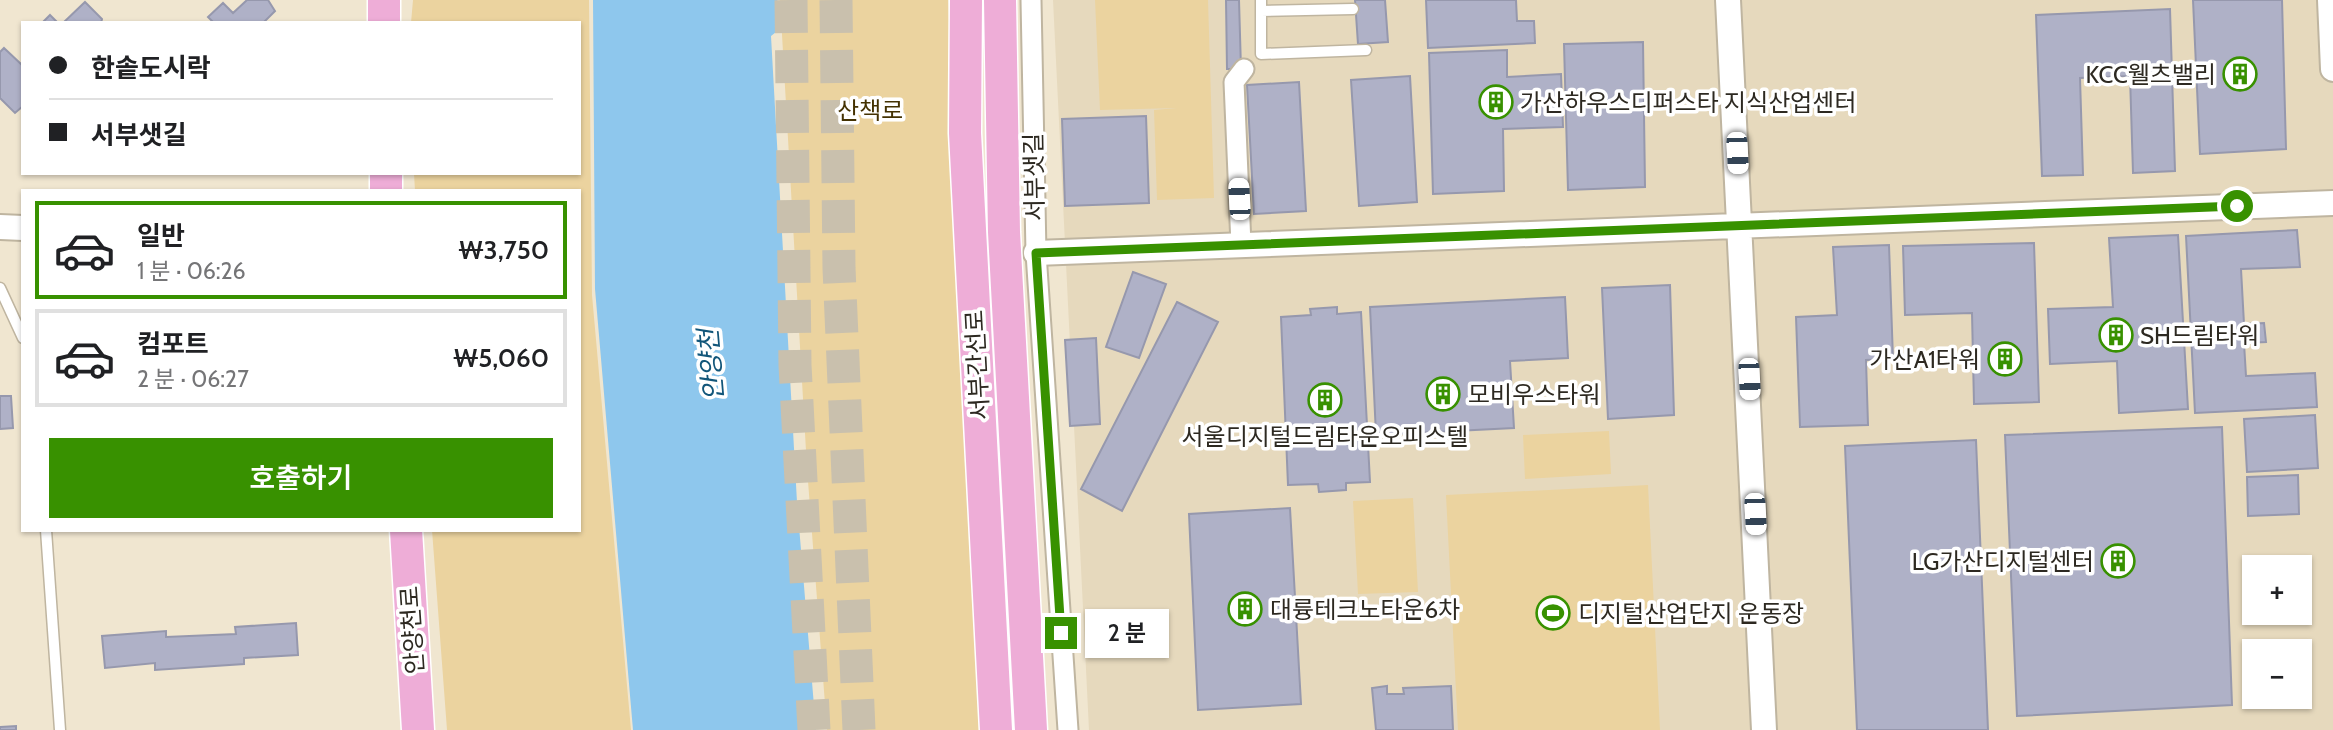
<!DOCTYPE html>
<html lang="ko">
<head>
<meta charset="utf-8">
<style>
	body { margin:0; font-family:Cabin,"Noto Sans KR",sans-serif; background:#f6f6f6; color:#202124; height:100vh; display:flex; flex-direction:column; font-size:26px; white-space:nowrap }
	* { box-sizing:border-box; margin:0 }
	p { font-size:23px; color:#757577 }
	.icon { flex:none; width:38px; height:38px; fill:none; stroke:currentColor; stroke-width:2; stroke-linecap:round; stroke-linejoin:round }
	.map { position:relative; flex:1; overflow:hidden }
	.drawer { position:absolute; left:21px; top:189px; width:560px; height:343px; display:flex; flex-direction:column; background:#fff; border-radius:0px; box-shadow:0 2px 5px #0004 }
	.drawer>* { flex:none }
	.guide { position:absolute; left:21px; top:21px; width:560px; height:154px; border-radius:0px; box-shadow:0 2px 5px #0004; display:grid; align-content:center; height:154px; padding:0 28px; background:#fff }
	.buttons { position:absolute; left:2242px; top:555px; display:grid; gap:14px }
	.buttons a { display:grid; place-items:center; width:70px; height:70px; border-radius:0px; background:#fff; box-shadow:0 2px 5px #0004; font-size:35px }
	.end { position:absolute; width:32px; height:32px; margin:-16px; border:9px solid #389100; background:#fff; box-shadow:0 0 0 4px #fff }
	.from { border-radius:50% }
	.bubble { position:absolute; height:49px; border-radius:0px; background:#fff; box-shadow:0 2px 5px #0004; font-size:23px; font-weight:600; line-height:49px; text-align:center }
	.car { position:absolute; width:21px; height:42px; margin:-21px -10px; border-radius:9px; box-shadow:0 0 5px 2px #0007; background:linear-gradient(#fff 24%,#345 0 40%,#fff 0 76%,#345 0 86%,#fff 0) }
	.guide b { display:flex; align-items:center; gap:24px; height:66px; font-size:26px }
	.guide b+b { border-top:2px solid #e0e0e0 }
	.guide i { width:18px; height:18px; background:#202124 }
	ul { padding:12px 0 0; list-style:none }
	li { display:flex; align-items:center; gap:21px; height:98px; margin:0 14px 10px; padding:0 14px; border:4px solid #e0e0e0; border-radius:0px }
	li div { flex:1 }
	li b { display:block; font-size:26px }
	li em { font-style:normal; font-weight:600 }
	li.active { border-color:#389100 }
	li>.icon { width:63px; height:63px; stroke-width:1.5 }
	.primary-button { display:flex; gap:14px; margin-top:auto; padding:14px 28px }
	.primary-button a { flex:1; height:80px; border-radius:0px; background:#389100; color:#fff; font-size:28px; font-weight:600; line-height:80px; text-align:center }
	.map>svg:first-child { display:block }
	.built { fill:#e6d9bd; fill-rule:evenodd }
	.green { fill:#ebd39f }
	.water { fill:#8ec7ed }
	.building { fill:#afb1c7; stroke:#9698ad; stroke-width:2 }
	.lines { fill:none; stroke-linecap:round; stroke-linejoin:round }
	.trunk-tunnel { stroke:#c9c0ad; stroke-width:33; stroke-dasharray:33 17; stroke-linecap:butt }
	.service-casing { stroke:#bfb5a0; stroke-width:13 }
	.minor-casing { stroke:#bfb5a0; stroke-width:23 }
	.tertiary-casing { stroke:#bfb5a0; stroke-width:28 }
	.primary-casing { stroke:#fff; stroke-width:35 }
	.service { stroke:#fff; stroke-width:10 }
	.minor { stroke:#fff; stroke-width:19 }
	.tertiary { stroke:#fff; stroke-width:24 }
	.primary { stroke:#eeadd7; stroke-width:32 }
	.route { stroke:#389100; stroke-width:9 }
	.labels { text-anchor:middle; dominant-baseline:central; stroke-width:7; stroke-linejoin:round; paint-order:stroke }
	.poi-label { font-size:24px; fill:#2d2921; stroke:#fff; text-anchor:start }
	.park-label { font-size:24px; fill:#443202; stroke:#fff }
	.street-label { font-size:24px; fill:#2d2921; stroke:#fff }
	.water-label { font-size:26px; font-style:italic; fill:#12567a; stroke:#fff }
</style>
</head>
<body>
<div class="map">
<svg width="2333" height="730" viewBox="0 0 2333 730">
	<rect width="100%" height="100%" fill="#f0e6d0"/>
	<path class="built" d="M1053,0H2333V730H1089ZM2254,567H2300V612H2254ZM2254,651H2300V696H2254Z"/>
	<path class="green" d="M413,0H589L592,295L631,730H447L432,530H579V191H415L414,173H579V23H411Z
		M780,0H948L985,730H827L807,468Z
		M1095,0H1208L1214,198L1157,200L1154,110L1177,108L1100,110Z
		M1609,431L1611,474L1525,479L1523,435Z
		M1648,485L1660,730H1458L1446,495Z
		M1413,498L1418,592L1358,594L1353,501Z"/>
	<path class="water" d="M593,0H777L790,21L771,36L797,502L816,730H633L595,289Z"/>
	<path class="building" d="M247,0H268L275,11L263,23H214L208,17L223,3L233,13Z
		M1226,0H1239L1241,69H1227Z
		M1355,0H1385L1388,42L1358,44Z
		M1426,0H1516L1517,21H1534L1535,43L1428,48Z
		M2193,0H2282L2286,149L2200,154Z
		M85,2L102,19L101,23H63Z
		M2170,9L2175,171L2133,173L2130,76L2080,78L2083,175L2042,176L2036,15Z
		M50,15L58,23H42Z
		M1643,42L1645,187L1568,190L1564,44Z
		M4,48L21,64L23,62V106L15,113L0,98V52Z
		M1507,50V77L1561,74L1563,127L1503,129L1504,191L1433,194L1429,53Z
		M1410,76L1417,202L1359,206L1351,80Z
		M1299,82L1306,211L1254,214L1247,85Z
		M1146,116L1149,203L1065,206L1062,119Z
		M2297,230L2300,267L2241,269L2244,324L2264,323L2266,342L2244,343L2246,376L2315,373L2317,407L2195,413L2186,236Z
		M2178,235L2188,409L2119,413L2117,361L2050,364L2048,309L2113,307L2109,238Z
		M2034,243L2039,402L1974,404L1972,313L1905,315L1903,246Z
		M1889,245L1893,359L1866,360L1868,425L1800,427L1796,317L1837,315L1833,247Z
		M1133,272L1166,284L1139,358L1106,347Z
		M1670,285L1674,415L1608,419L1602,288Z
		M1565,297L1568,358L1510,361L1514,428L1376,435L1370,307Z
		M1177,302L1218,322L1122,511L1081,489Z
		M1337,307V314L1361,312L1370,482L1346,483V490L1319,492L1318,484L1288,485L1281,317L1311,315L1310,309Z
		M1096,338L1100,424L1070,426L1065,340Z
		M0,396H11L13,428L0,429Z
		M2315,415L2318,468L2247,472L2244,419Z
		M2222,427L2232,705L2017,716L2005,435Z
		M1976,440L1988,730H1857L1845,446Z
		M2298,475L2299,514L2248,516L2247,477Z
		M1290,508L1301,704L1198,710L1189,514Z
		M296,623L298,655L244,658V664L155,670V663L105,668L102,636L166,631V637L236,634L235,627Z
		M1387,686V694H1404L1403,688L1451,686L1453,730H1376L1372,688Z
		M16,726V730H0V727Z"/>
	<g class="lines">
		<path class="trunk-tunnel" d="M791,0L795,365L814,730
			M836,0L839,268L859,730"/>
		<defs>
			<path id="service" d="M1261,0V54L1366,50
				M1261,11L1353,9
				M0,288L23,338
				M46,530L60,730"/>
			<path id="minor" d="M1031,0L1036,253L1068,730
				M1241,245L1234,82L1244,69"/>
			<path id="tertiary" d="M1728,0L1764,730
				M2330,0L2333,69
				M0,227L23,228
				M1036,253L2333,203"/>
			<path id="primary" d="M384,0V23
				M966,0L965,133L996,730
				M1000,0L1004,232L1031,730
				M386,173V191
				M406,530L418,730"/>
		</defs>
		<use href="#service" class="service-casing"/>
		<use href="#minor" class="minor-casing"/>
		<use href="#tertiary" class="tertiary-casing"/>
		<use href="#primary" class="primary-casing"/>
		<use href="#service" class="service"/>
		<use href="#minor" class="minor"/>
		<use href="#tertiary" class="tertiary"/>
		<use href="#primary" class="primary"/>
	</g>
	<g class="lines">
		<path class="route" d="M1061,633L1036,253L2237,206"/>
	</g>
	<defs>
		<symbol id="building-ring" viewBox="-11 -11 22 22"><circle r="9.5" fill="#fff" stroke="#389100" stroke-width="1.5"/><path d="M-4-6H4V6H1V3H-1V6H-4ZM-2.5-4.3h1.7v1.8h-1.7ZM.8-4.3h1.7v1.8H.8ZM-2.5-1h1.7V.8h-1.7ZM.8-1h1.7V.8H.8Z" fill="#389100"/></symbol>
		<symbol id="stadium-ring" viewBox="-11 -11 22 22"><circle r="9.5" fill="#fff" stroke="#389100" stroke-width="1.5"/><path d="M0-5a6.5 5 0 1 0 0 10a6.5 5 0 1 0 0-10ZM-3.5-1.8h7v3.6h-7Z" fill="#389100"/></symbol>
	</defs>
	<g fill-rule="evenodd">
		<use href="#building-ring" x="2221" y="55" width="38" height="38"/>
		<use href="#building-ring" x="1477" y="83" width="38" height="38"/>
		<use href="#building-ring" x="2097" y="316" width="38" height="38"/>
		<use href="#building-ring" x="1986" y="340" width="38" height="38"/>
		<use href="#building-ring" x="1424" y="375" width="38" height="38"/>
		<use href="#building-ring" x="1306" y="381" width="38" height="38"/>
		<use href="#building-ring" x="2099" y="542" width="38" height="38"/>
		<use href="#building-ring" x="1226" y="590" width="38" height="38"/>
		<use href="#stadium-ring" x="1534" y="594" width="38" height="38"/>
	</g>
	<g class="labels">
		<g class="poi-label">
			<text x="2216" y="74" text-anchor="end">KCC웰츠밸리</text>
			<text x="1520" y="102">가산하우스디퍼스타 지식산업센터</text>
			<text x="2140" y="335">SH드림타워</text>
			<text x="1980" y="359" text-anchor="end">가산A1타워</text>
			<text x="1468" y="394">모비우스타워</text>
			<text x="1325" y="436" text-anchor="middle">서울디지털드림타운오피스텔</text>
			<text x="2094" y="561" text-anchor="end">LG가산디지털센터</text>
			<text x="1270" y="609">대륭테크노타운6차</text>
			<text x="1578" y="613">디지털산업단지 운동장</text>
		</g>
		<g class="park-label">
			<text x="870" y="110">산책로</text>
		</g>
		<g class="street-label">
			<text transform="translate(1034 177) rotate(-91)">서부샛길</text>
			<text transform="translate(977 365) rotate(-93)">서부간선로</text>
			<text transform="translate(412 630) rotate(-94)">안양천로</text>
		</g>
		<g class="water-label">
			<text transform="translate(711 365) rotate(-95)">안양천</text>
		</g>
	</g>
</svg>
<div class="buttons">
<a>+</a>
<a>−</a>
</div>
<i class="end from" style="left:2237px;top:206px"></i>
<i class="end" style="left:1061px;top:633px"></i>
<div class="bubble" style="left:1085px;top:609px;width:84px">2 분</div>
<i class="car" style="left:1737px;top:153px;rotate:177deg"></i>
<i class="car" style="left:1239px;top:199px;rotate:357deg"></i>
<i class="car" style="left:1749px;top:379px;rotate:177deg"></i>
<i class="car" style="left:1755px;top:514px;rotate:177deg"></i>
<div class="guide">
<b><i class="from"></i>한솥도시락</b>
<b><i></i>서부샛길</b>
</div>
<section class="drawer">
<ul>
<li class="active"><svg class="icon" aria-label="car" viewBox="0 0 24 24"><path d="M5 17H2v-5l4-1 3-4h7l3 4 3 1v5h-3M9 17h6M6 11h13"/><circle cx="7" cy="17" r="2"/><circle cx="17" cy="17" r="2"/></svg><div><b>일반</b><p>1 분 · 06:26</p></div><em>₩3,750</em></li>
<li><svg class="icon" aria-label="car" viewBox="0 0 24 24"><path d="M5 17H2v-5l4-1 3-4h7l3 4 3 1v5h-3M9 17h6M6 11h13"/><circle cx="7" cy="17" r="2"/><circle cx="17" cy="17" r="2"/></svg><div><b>컴포트</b><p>2 분 · 06:27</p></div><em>₩5,060</em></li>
</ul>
<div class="primary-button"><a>호출하기</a></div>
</section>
</div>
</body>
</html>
